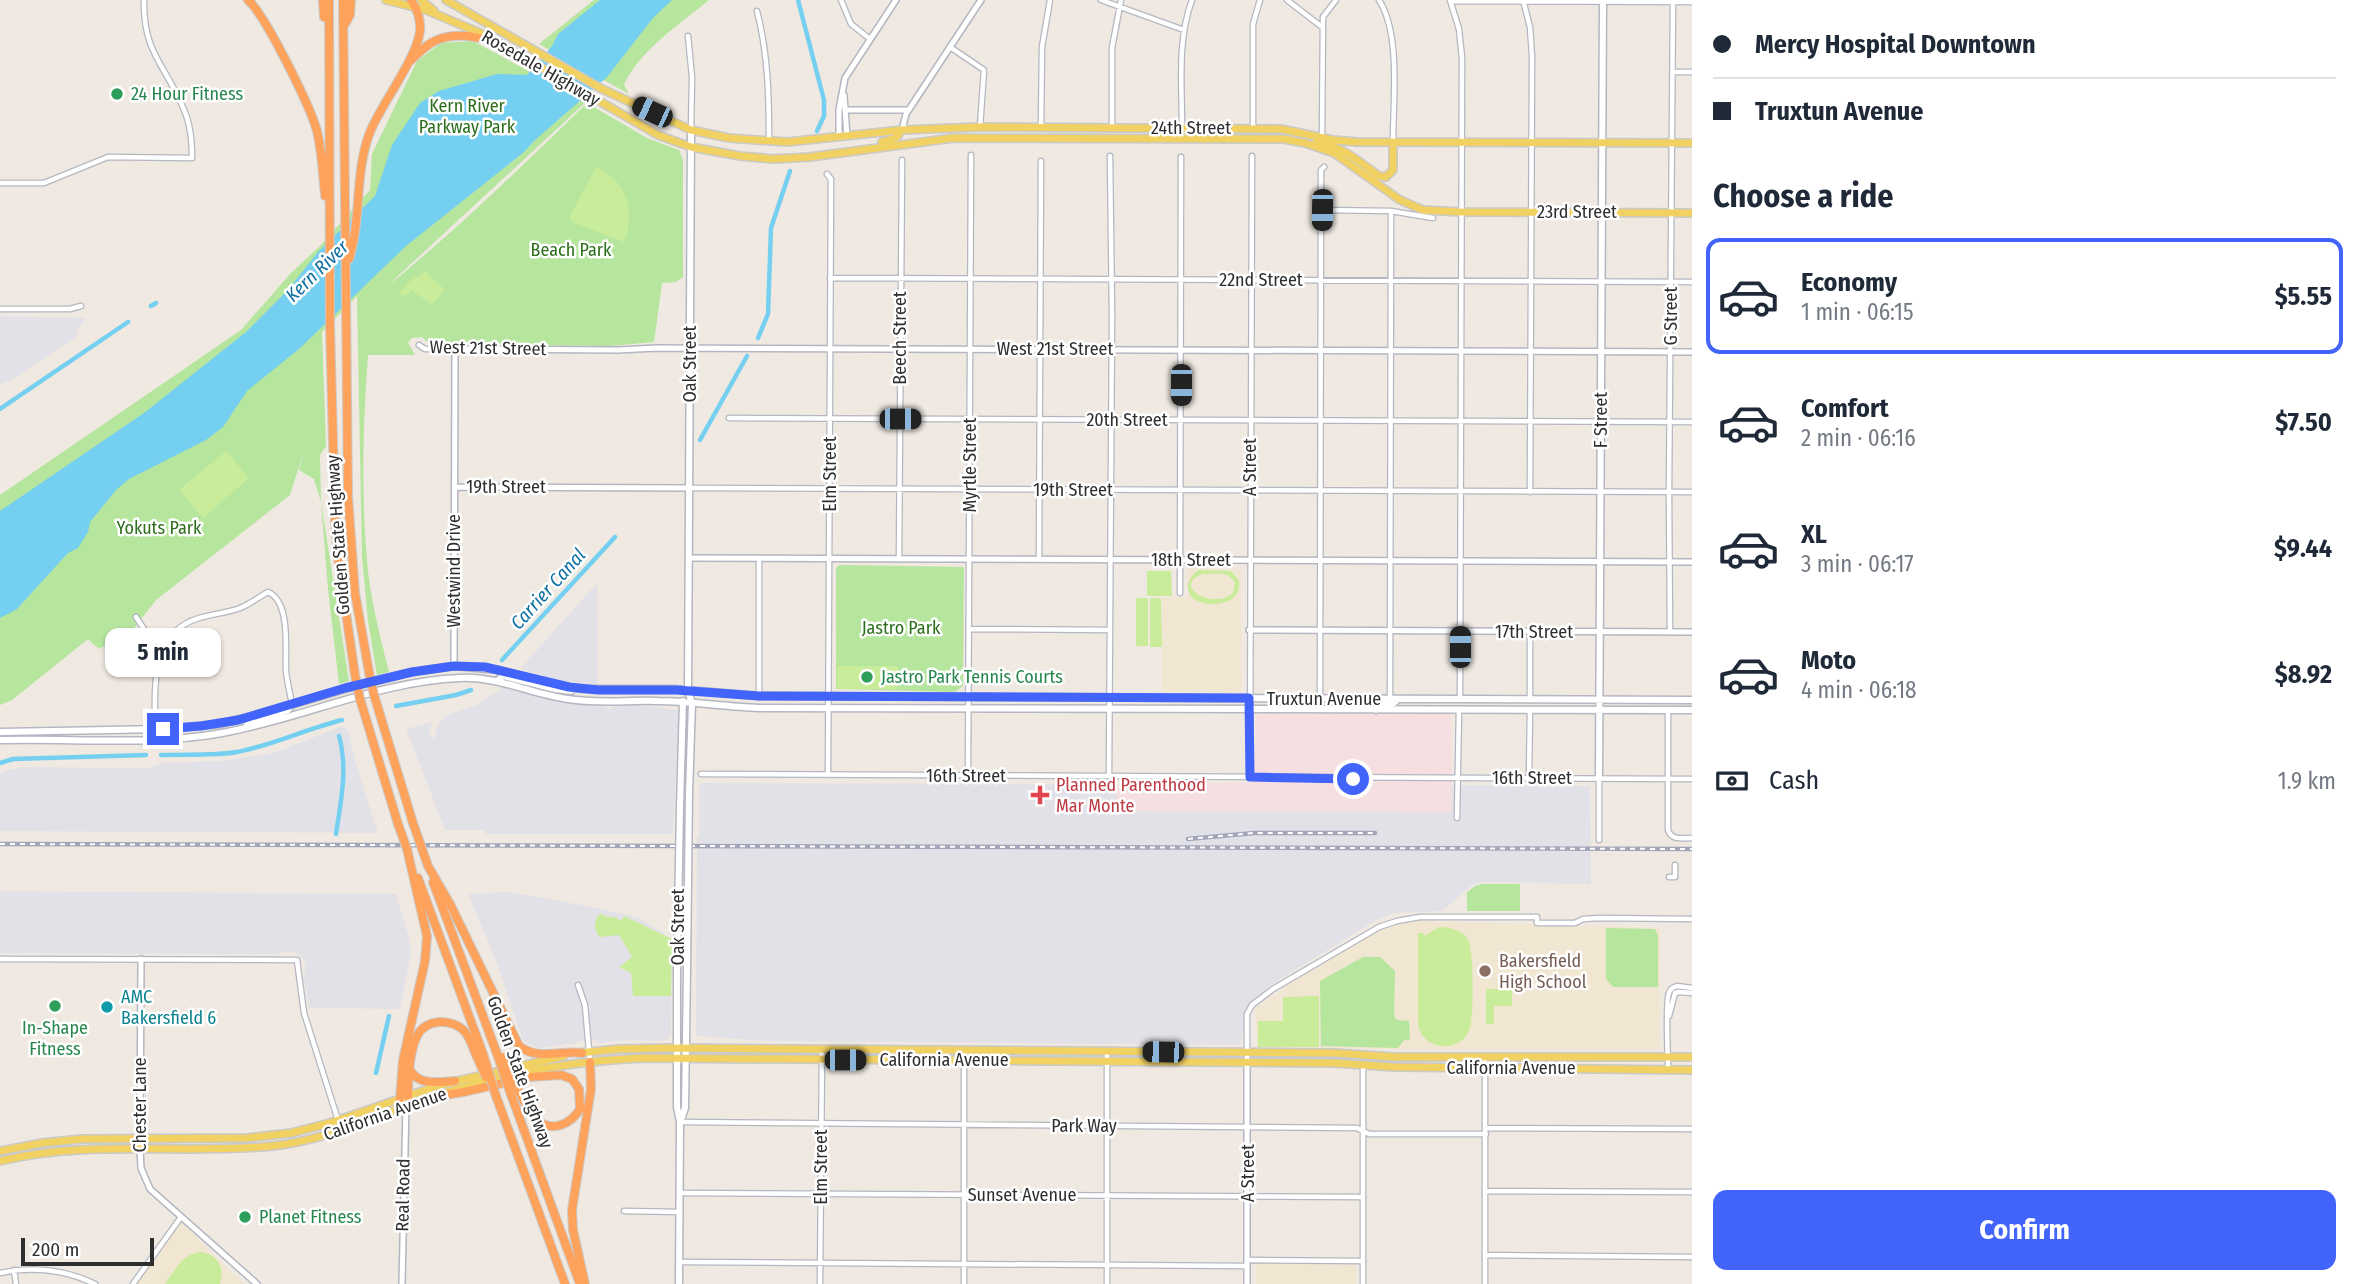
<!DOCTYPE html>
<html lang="en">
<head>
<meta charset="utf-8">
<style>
	body { margin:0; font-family:"Fira Sans Condensed",sans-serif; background:#f2f2f3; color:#1f2937; height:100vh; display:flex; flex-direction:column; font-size:26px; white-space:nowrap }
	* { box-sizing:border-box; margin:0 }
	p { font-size:23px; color:#747a83 }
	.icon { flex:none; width:38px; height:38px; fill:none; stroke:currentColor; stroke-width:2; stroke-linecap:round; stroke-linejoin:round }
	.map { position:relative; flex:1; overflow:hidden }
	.panel { display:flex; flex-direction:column; background:#fff; width:665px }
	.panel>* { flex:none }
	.guide { display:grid; align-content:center; height:154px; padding:0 21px; background:#fff }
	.scale { position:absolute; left:21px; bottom:18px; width:133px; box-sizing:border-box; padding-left:7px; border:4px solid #2e2e2e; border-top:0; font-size:19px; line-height:24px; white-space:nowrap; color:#2e2e2e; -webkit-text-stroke:5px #fff; paint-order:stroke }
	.end { position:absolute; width:32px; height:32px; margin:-16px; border:9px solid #4264fb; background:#fff; box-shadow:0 0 0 4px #fff }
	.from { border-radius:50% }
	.bubble { position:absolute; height:49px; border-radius:14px; background:#fff; box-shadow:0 2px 5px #0004; font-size:23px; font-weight:700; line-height:49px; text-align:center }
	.car { position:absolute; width:21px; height:42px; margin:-21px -10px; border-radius:9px; box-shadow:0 0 5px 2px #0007; background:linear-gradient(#222 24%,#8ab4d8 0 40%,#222 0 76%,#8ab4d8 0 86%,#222 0) }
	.guide b { display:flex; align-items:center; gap:24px; height:66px; font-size:26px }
	.guide b+b { border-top:2px solid #e0e1e3 }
	.guide i { width:18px; height:18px; background:#1f2937 }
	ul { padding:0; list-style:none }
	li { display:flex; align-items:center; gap:21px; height:116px; margin:0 14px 10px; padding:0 7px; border:4px solid transparent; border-radius:14px }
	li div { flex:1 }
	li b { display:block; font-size:26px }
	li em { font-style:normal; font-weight:700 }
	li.selected { border-color:#4264fb }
	li>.icon { width:63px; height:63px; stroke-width:1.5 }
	h2 { padding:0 21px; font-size:32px; line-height:84px }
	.pay { display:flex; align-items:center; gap:18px; height:77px; padding:0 21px; font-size:26px }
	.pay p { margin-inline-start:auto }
	.primary-button { display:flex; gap:14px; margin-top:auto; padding:14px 21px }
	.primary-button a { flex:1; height:80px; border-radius:14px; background:#4264fb; color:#fff; font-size:28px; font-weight:700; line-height:80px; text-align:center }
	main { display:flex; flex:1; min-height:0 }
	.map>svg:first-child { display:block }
	.industrial { fill:#e3e1e8 }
	.education { fill:#f0e6d1 }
	.medical { fill:#f5dfe0 }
	.green { fill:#b6e59e }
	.pitch { fill:#c9ec9a; fill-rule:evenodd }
	.water { fill:#75cff0 }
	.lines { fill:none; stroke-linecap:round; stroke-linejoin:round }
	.canal { stroke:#75cff0; stroke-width:4.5 }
	.minor-casing { stroke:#b4b7c1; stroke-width:7 }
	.tertiary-casing { stroke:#b4b7c1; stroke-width:8 }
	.secondary-casing { stroke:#b4b7c1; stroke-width:9 }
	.primary-casing { stroke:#c9c9c9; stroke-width:10 }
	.motorway-casing { stroke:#c9c9c9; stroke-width:10 }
	.minor { stroke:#fff; stroke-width:4.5 }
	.tertiary { stroke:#fff; stroke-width:5 }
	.secondary { stroke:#fff; stroke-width:6 }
	.primary { stroke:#f2d163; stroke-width:7 }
	.motorway { stroke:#ffa35c; stroke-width:8 }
	.rail-casing { stroke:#a3a6b8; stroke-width:4.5 }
	.rail { stroke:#fff; stroke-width:2; stroke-dasharray:5; stroke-linecap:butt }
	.secondary-bridge-casing { stroke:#b4b7c1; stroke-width:9; stroke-linecap:butt }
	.motorway-bridge-casing { stroke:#c9c9c9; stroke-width:10; stroke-linecap:butt }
	.secondary-bridge { stroke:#fff; stroke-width:6 }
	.motorway-bridge { stroke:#ffa35c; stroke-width:8 }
	.route { stroke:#4264fb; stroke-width:9 }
	.leisure-dot { fill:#2e9e5b; stroke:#fff; stroke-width:2.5 }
	.health-dot { fill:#e0444e; stroke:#fff; stroke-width:2.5 }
	.education-dot { fill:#8d6e63; stroke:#fff; stroke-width:2.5 }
	.culture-dot { fill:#0f9aa8; stroke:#fff; stroke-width:2.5 }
	.labels { text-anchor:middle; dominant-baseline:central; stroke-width:5; stroke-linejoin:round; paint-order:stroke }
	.street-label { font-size:18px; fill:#2e2e2e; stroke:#fff }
	.leisure-label { font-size:18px; fill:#27864d; stroke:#fff; text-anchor:start }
	.park-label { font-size:18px; fill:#2c6e1b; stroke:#fff }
	.health-label { font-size:18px; fill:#be3a42; stroke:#fff; text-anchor:start }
	.education-label { font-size:18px; fill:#785e54; stroke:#fff; text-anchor:start }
	.culture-label { font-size:18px; fill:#0d838f; stroke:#fff; text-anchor:start }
	.water-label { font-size:19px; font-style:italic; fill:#0d6fa3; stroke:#fff }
</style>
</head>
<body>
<main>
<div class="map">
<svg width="1692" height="1284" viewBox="0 0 1692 1284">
	<rect width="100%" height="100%" fill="#efe9e1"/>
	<path class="industrial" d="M0,316L86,318L76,332L78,336L7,383L6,381L0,385Z
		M597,583L598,685L561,681L520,669Z
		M501,688H509L559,702L605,706L608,709L619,705H636L677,710L679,713L673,834H485L484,830H445L406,729L432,722L429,737L435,738L436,729L441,721L449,714L479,704L490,695L500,691Z
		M342,726L348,730L355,761L378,833L0,831V773L4,771L22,767L149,768L161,763L222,761L274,753Z
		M702,783L1590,786L1591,884L1481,882L1472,885L1442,911L1394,913L1378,919L1269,986L1256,1001L1247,1017L1240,1045L768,1041L698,1036L696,1034L697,836H699V787Z
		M0,891L396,894L410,941V959L400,1009L309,1008L304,980L306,963L300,955L290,951L277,954L0,953Z
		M510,892L592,907L639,918L672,939L671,1036L665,1041L628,1040L598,1043L593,1039L580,1041L577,1043L540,1048L526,1043L522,1038L495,958L468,894Z"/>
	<path class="education" d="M1188,568L1241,569V692H1162V597H1188Z
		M1415,921L1660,928L1659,1049H1375L1257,1045L1255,1009L1258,1006L1277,994L1281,988L1381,929Z
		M180,1222L228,1269L245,1284H136Z
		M1256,1263L1356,1265V1284H1256Z"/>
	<path class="medical" d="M1256,714H1451L1452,812L1117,811V785L1254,782Z"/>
	<path class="green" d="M594,0H709C682,22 637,53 624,85L629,94L539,44Z
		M473,41L586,102L386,287C457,230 522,166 587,103L647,138L679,150L683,160V277L676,282L662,283L654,342L610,346L429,344L422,337L412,338L408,343L415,355H368C363,424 361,492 367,561C370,599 380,636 389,672L377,675L368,621L362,556L357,296L322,332L326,446L320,455L321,502L349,681L339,684L328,589L321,502L314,479L299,470L305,448L290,495L156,600L134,628L99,649L88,639L12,700L0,705V495L241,330L290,274L320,246L370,190L372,154L417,61L441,43Z
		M839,565L964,567L963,686L955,692L836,689V568Z
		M1483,884H1520V911H1467V892L1475,886Z
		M1606,928L1655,929L1658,936V987H1613L1606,979Z
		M1363,957H1380L1395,971L1394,1016L1397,1020L1409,1021L1410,1040H1404L1398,1048L1321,1046L1320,981Z
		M734,1052L954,1054L958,1057L719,1056Z"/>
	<path class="pitch" d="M596,167C627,180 636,212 624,242L572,222L570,216Z
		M425,271L445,290L432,304L411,290L405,296L399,293L415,276L417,277Z
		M226,451L249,478L203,518L179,490Z
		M1199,570L1231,571L1239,581C1242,603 1214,608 1198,601C1182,594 1187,577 1199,570ZM1203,574C1215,574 1229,570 1235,583L1233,593C1213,611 1170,585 1203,574Z
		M1147,571H1171L1172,596H1147Z
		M1136,598H1148V646H1136Z
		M1150,598H1161L1162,647H1150Z
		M837,666H898L897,689H837Z
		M601,913L604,916L617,918L621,921L624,916L672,939L671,996H633L631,973L619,967L632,957L619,935L600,937C593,930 593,920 601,913Z
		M1439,927C1450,927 1462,930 1468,939C1474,949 1474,1020 1469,1031C1458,1055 1420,1049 1418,1023V933H1424V936Z
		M1486,989H1512V1006H1494V1024H1486Z
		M1319,996V1047H1258V1021H1283V997Z
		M201,1252C218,1255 225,1267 220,1284H165C175,1270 183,1253 201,1252Z"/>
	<path class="water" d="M600,0H672L653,18L607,77L534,141L524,152L406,246L299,349L247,391L223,427L206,440L129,479L116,490L90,522L88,532L78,548L68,553L17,609L0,618V511L144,413L246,332L288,290L318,252L375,196L392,145L420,103L439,91L497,74L527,75L552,46L558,34Z"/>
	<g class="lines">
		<path class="canal" d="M798,0L824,100V116L817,131
			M151,306L156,303
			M758,338L768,314L771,228L790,171
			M0,409L128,322
			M700,440L747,356
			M502,660L615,537
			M396,706L456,695L471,690
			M161,755C186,754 213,756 237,752C273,745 306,729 342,720
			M0,763L13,759L146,755
			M336,834C341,800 348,769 339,736
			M376,1073L389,1016"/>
		<defs>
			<path id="minor" d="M841,0L851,24L870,39
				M1101,0L1184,30
				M1287,0L1322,27
				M1379,0C1401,34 1393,101 1393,142
				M1450,0L1459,29L1462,58L1460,699
				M1523,0L1530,27L1532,56L1530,492
				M1450,1L1692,2
				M757,11C768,54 769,96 769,140
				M688,36L692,77L691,130
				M950,47L984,70L980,127
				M1673,72H1692
				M1041,127L1042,47L1050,0
				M1112,128V48L1121,0
				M1182,128C1182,86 1177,40 1192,0
				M1253,128V24L1260,0
				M1322,137L1323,17L1336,0
				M827,174L831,179L828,775
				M0,183H44L108,157L192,158C192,141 191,125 184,110C166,65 143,54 144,0
				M1322,210L1391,211L1433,218
				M830,278L1692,282
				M0,309H70L81,306
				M419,345L425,349H455
				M729,418L1692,422
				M689,488L1692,492
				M899,559L902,160
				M1039,559L1041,161
				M1180,593L1181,157
				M136,617L150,638L164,646
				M969,629L1110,630
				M1530,631V700
				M1670,632L1669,492L1673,0
				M759,696V558
				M1320,699L1321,170L1324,167
				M1390,699L1391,211
				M1668,710V830C1672,841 1682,838 1692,838
				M155,739C156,696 146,634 199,618C212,614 227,613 240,608C250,604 259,597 268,592C291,602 285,649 286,671C287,682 290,693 292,704
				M701,774L1692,779
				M968,776L971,155
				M1109,776L1112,315L1110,156
				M1250,777L1252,156
				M1529,778L1530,709
				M1457,818L1459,709
				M1599,840V778
				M1669,877H1675V865
				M0,959L297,960L304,1013L338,1120
				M578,985L585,1005L590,1062
				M1669,1016L1675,993L1679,992L1692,993
				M1107,1052V1284
				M1485,1057V1284
				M1247,1063V1014L1252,1005L1273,989L1379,927L1397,921L1420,917H1537V923H1575L1583,919L1599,918L1692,919
				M1668,1069C1668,1056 1665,1000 1669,993C1671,988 1672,988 1677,986L1692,988
				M680,1122L1357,1128L1369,1134H1486
				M1486,1128L1692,1129
				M1485,1191L1692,1192
				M680,1193L1363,1197
				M624,1211L680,1212
				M1485,1255L1692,1257
				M1247,1260L1363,1261
				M679,1262L1247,1266
				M14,1270L16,1284
				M0,1273C33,1266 64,1269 95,1284
				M133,1284L181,1217
				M820,1284L822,1050
				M964,1284V1051
				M1363,1284V1066"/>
			<path id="tertiary" d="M844,95L847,136
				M847,110H908
				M902,130L906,114L981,0
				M839,136V110L845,78L896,0
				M455,487L689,488
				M689,558L1692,562
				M1249,630L1692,632
				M454,666L455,349L618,350L657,348L1692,352
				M141,959L140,1148L141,1168L150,1189L257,1284
				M1247,1063V1284
				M402,1284L406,1106"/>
			<path id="secondary" d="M497,681L503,676L555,689L571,691
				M1376,710L1381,705L1394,703L1397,700
				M247,725L288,710L292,704
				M0,732L163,729L219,724L257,715L345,689L412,672L454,666L499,670L555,685L583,689H675L759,696L1692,700
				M0,740C74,738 150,746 222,733C301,719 379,681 460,678C498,676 531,694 568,699C598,704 628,700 658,701C692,701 725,707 759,708L1692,710
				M1599,778L1603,0
				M689,793L692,703L688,691L691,130
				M680,807L683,701
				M677,969V1107L680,1122L679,1284
				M681,1120L685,1108L687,969"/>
			<path id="primary" d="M386,0L426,10L485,35L658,135L691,147L740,156L774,159L810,157L953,138L1284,139L1305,143L1334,153L1400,200L1423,210L1461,212L1692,213
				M421,0L434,11
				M446,0L602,89L691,130L729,138L787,142L902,130L980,127L1281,129L1333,140L1357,142L1692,143
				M882,142L896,138L902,130
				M1316,143C1342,145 1359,162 1379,176L1386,177L1393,170V142
				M579,1053L618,1049L668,1048L1335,1053L1394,1057H1692
				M447,1092C509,1072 576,1061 641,1058L1334,1063L1394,1067L1692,1070
				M0,1151L42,1143L82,1139L247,1138L291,1133L330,1123L440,1085L564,1056
				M0,1161C90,1139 181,1155 272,1146C330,1140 381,1113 436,1095"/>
			<path id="motorway" d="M248,0C266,16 310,106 317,131C322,152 323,174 325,196
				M323,0L324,17
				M329,0L330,325L335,518L337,551L355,675
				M343,0L348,497L355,593L369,672
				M345,24L350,15L351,0
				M409,62C416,56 423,48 431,43C452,30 477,37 499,43
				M349,259C362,218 354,173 370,132C382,103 417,58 420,31C421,20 417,9 411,0
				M374,695L413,823
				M360,699L398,824
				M428,866L450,904L519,1046C538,1061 561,1050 582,1053
				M418,878L483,1054
				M433,882L496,1051
				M410,1070C419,1086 438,1082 455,1081
				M509,1089L580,1284
				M408,1096C408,1078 409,1053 417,1036C426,1018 453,1018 465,1032C471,1039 473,1049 477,1057
				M496,1096L565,1284
				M432,1097L464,1092L529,1077L561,1075L572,1079L579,1089L580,1109C571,1124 552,1133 537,1120C527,1112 522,1096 516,1086
				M400,1099L403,1060L425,961L427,936L407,849
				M585,1284L573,1230L572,1210L591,1089L590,1062"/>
		</defs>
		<use href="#minor" class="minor-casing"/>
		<use href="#tertiary" class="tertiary-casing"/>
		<use href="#secondary" class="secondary-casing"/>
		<use href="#primary" class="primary-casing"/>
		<use href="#motorway" class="motorway-casing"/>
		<use href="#minor" class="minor"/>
		<use href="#tertiary" class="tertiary"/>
		<use href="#secondary" class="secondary"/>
		<use href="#primary" class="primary"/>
		<use href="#motorway" class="motorway"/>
		<defs>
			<path id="rail" d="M1188,839L1254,833H1375
				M0,844L1692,849"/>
		</defs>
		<use href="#rail" class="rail-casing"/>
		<use href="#rail" class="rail"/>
		<defs>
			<path id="secondary-bridge" d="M677,969L680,807
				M687,969L689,793"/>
			<path id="motorway-bridge" d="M369,672L374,695
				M355,675L360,699
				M413,823L428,866
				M398,824L407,849
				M496,1051L509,1089
				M483,1054L496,1096
				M477,1057L486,1077
				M503,1057L516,1086"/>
		</defs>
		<use href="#secondary-bridge" class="secondary-bridge-casing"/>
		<use href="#motorway-bridge" class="motorway-bridge-casing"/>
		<use href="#secondary-bridge" class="secondary-bridge"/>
		<use href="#motorway-bridge" class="motorway-bridge"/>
	</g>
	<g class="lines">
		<path class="route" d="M163,729L201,726L238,720L345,688L412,672L454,666L485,667L569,687L598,690H676L759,696L1237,698H1249L1250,777L1353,779"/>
	</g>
	<g class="leisure-dot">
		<circle cx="117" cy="94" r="7"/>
		<circle cx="867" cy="677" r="7"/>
		<circle cx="55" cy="1006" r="7"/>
		<circle cx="245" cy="1217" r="7"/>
	</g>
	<path class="health-dot" d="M1036.5 784.5h7v7h7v7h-7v7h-7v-7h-7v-7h7z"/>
	<circle class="education-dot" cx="1485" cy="971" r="7"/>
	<circle class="culture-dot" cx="107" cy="1007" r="7"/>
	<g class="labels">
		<g class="street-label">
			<text transform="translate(541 68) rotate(30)">Rosedale Highway</text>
			<text x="1191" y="128">24th Street</text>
			<text x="1577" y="212">23rd Street</text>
			<text x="1261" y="280">22nd Street</text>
			<text transform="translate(1671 316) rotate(-90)">G Street</text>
			<text transform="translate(900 338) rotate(-90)">Beech Street</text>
			<text transform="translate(488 348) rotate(1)">West 21st Street</text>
			<text x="1055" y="349">West 21st Street</text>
			<text transform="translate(690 364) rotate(-90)">Oak Street</text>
			<text x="1127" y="420">20th Street</text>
			<text transform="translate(1601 420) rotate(-90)">F Street</text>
			<text transform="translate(970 465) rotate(-90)">Myrtle Street</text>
			<text transform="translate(1250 467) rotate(-90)">A Street</text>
			<text transform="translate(830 474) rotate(-90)">Elm Street</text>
			<text x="506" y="487">19th Street</text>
			<text x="1073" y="490">19th Street</text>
			<text transform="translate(338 535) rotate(-94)">Golden State Highway</text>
			<text x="1191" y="560">18th Street</text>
			<text transform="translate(454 571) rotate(-90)">Westwind Drive</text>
			<text x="1534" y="632">17th Street</text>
			<text x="1324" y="699">Truxtun Avenue</text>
			<text x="966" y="776">16th Street</text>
			<text x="1532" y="778">16th Street</text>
			<text transform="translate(678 927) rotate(-90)">Oak Street</text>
			<text x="944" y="1060">California Avenue</text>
			<text x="1511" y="1068">California Avenue</text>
			<text transform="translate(520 1072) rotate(70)">Golden State Highway</text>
			<text transform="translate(140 1105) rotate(-90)">Chester Lane</text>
			<text transform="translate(385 1114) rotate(-19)">California Avenue</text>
			<text x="1084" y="1126">Park Way</text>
			<text transform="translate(821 1167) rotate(-90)">Elm Street</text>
			<text transform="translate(1248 1173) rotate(-90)">A Street</text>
			<text transform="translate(403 1195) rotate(-89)">Real Road</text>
			<text x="1022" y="1195">Sunset Avenue</text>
		</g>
		<g class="leisure-label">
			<text x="131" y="94">24 Hour Fitness</text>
			<text x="881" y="677">Jastro Park Tennis Courts</text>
			<text x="55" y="1028" text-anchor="middle">In-Shape<tspan x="55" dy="21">Fitness</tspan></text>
			<text x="259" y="1217">Planet Fitness</text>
		</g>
		<g class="park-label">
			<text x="467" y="106">Kern River<tspan x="467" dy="21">Parkway Park</tspan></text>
			<text x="571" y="250">Beach Park</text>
			<text x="159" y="528">Yokuts Park</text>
			<text x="901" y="628">Jastro Park</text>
		</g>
		<g class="health-label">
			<text x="1056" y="785">Planned Parenthood<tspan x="1056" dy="21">Mar Monte</tspan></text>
		</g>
		<g class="education-label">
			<text x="1499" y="961">Bakersfield<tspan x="1499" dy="21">High School</tspan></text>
		</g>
		<g class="culture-label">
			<text x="121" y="997">AMC<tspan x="121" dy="21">Bakersfield 6</tspan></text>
		</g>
		<g class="water-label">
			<text transform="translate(317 271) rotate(-44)">Kern River</text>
			<text transform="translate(548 589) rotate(-48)">Carrier Canal</text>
		</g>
	</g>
</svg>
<div class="scale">200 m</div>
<i class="end from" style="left:1353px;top:779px"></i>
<i class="end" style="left:163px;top:729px"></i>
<div class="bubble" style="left:105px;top:628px;width:116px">5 min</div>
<i class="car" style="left:652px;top:112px;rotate:295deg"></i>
<i class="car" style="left:1322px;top:210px;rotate:181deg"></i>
<i class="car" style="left:1181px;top:385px;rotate:180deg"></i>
<i class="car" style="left:900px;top:419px;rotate:90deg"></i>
<i class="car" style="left:1460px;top:647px;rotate:0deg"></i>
<i class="car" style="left:1163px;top:1052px;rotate:271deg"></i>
<i class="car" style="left:845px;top:1060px;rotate:90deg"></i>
</div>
<section class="panel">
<div class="guide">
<b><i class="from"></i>Mercy Hospital Downtown</b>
<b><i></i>Truxtun Avenue</b>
</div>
<h2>Choose a ride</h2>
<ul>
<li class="selected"><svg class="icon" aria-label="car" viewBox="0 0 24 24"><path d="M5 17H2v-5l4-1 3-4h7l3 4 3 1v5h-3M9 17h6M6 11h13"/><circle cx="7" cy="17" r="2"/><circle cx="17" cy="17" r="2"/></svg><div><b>Economy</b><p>1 min · 06:15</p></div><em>$5.55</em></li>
<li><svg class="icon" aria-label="car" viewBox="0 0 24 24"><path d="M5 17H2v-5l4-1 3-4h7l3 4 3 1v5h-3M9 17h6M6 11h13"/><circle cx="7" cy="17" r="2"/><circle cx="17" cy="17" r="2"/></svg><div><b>Comfort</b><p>2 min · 06:16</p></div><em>$7.50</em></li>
<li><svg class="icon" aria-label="car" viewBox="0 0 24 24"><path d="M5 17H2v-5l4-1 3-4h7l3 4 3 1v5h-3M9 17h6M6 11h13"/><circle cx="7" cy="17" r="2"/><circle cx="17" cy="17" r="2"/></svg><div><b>XL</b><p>3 min · 06:17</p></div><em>$9.44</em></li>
<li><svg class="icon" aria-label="car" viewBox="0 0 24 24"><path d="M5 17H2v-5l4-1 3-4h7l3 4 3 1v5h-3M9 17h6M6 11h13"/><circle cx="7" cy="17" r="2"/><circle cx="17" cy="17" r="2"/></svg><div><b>Moto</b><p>4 min · 06:18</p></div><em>$8.92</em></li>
</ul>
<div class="pay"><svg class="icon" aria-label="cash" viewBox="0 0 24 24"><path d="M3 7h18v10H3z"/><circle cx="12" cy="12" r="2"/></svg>Cash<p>1.9 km</p></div>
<div class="primary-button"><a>Confirm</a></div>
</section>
</main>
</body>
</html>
